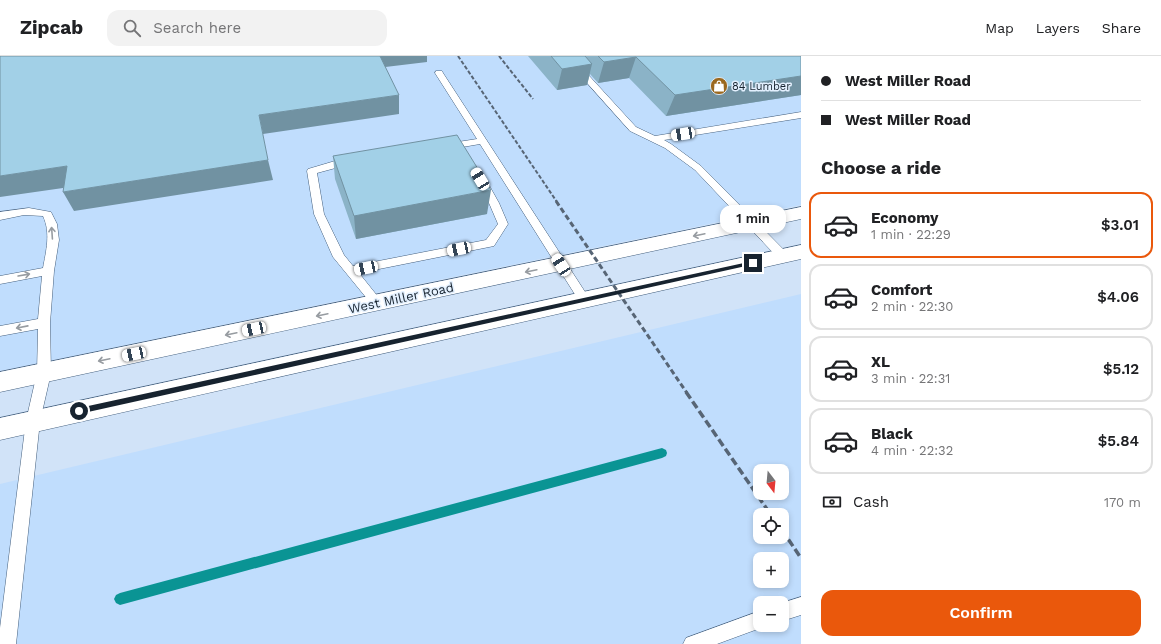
<!DOCTYPE html>
<html lang="en">
<head>
<meta charset="utf-8">
<style>
	body { margin:0; font-family:"Work Sans",sans-serif; background:#f2f2f2; color:#202124; height:100vh; display:flex; flex-direction:column; font-size:15px; white-space:nowrap }
	* { box-sizing:border-box; margin:0 }
	p { font-size:13px; color:#757577 }
	.icon { flex:none; width:22px; height:22px; fill:none; stroke:currentColor; stroke-width:2; stroke-linecap:round; stroke-linejoin:round }
	.map { position:relative; flex:1; overflow:hidden }
	.details { display:flex; flex-direction:column; background:#fff; width:360px }
	.details>* { flex:none }
	.top-card { display:grid; align-content:center; height:88px; padding:0 20px; background:#fff }
	.needle { width:26px; rotate:164deg }
	.controls { position:absolute; left:753px; top:408px; display:grid; gap:8px }
	.controls a { display:grid; place-items:center; width:36px; height:36px; border-radius:8px; background:#fff; box-shadow:0 2px 6px #0003; font-size:20px }
	.end { position:absolute; width:18px; height:18px; margin:-9px; border:5px solid #17232f; background:#fff; box-shadow:0 0 0 2px #fff }
	.from { border-radius:50% }
	.bubble { position:absolute; height:28px; border-radius:12px; background:#fff; box-shadow:0 2px 6px #0003; font-size:13px; font-weight:600; line-height:28px; text-align:center }
	.car { position:absolute; width:12px; height:24px; margin:-12px -6px; border-radius:5px; box-shadow:0 0 3px 1px #0007; background:linear-gradient(#fff 24%,#345 0 40%,#fff 0 76%,#345 0 86%,#fff 0) }
	.top-card b { display:flex; align-items:center; gap:14px; height:38px; font-size:15px }
	.top-card b+b { border-top:1px solid #e0e0e0 }
	.top-card i { width:10px; height:10px; background:#202124 }
	ul { padding:0; list-style:none }
	li { display:flex; align-items:center; gap:12px; height:66px; margin:0 8px 6px; padding:0 12px; border:2px solid #e0e0e0; border-radius:12px }
	li div { flex:1 }
	li b { display:block; font-size:15px }
	li em { font-style:normal; font-weight:600 }
	li.active { border-color:#ea580c }
	li>.icon { width:36px; height:36px; stroke-width:1.5 }
	h2 { padding:0 20px; font-size:18px; line-height:48px }
	.pay { display:flex; align-items:center; gap:10px; height:44px; padding:0 20px; font-size:15px }
	.pay p { margin-inline-start:auto }
	.action { display:flex; gap:8px; margin-top:auto; padding:8px 20px }
	.action a { flex:1; height:46px; border-radius:12px; background:#ea580c; color:#fff; font-size:16px; font-weight:600; line-height:46px; text-align:center }
	header { display:flex; align-items:center; gap:24px; box-sizing:border-box; height:56px; padding:0 20px; background:#fff; border-bottom:1px solid #e0e0e0 }
	header strong { font-size:19px }
	nav { display:flex; gap:22px; margin-inline-start:auto; font-size:14px }
	.search { width:280px; height:36px; background:#f2f2f2; display:flex; align-items:center; gap:10px; box-sizing:border-box; padding:0 14px; border-radius:12px; color:#757577; font-size:15px }
	main { display:flex; flex:1; min-height:0 }
	.map>svg:first-child { display:block }
	.built { fill:#c0ddfd; fill-rule:evenodd }
	.lines { fill:none; stroke-linecap:round; stroke-linejoin:round }
	.stream { fill:#0a9494; fill-rule:evenodd }
	.lane-casing { stroke:#45607e; stroke-width:1 }
	.secondary-casing { stroke:#45607e; stroke-width:1 }
	.lane { fill:#fff; fill-rule:evenodd }
	.secondary { fill:#fff; fill-rule:evenodd }
	.rail-far2 { stroke:#576575; stroke-width:2; stroke-dasharray:4 2; stroke-linecap:butt }
	.rail-far1 { stroke:#576575; stroke-width:3; stroke-dasharray:5.5 3; stroke-linecap:butt }
	.rail { stroke:#576575; stroke-width:3.5; stroke-dasharray:8 3.5; stroke-linecap:butt }
	.wall { fill:#8bb3c7 }
	.shaded-wall { fill:#7192a2 }
	.building { fill:#a2d0e7; stroke:#7192a2 }
	.oneway { stroke:#979ca1 }
	.route { fill:#17232f }
	.labels { text-anchor:middle; dominant-baseline:central; stroke-width:3; stroke-linejoin:round; paint-order:stroke }
	.far-poi-label { font-size:11px; fill:#17232f; stroke:#e3f0fe; text-anchor:start }
	.street-label { font-size:13px; fill:#17232f; stroke:#e3f0fe }
</style>
</head>
<body>
<header>
<strong>Zipcab</strong>
<div class="search"><svg class="icon" aria-label="search" viewBox="0 0 24 24"><circle cx="10" cy="10" r="6"/><path d="M15 15l6 6"/></svg>Search here</div>
<nav><a>Map</a><a>Layers</a><a>Share</a></nav>
</header>
<main>
<div class="map">
<svg width="801" height="588" viewBox="0 0 801 588">
	<rect width="100%" height="100%" fill="#d1e3f8"/>
	<path class="built" d="M0,0H801V149L0,315Z
		M801,238V588H0V428ZM760,415H782V437H760ZM760,459H782V481H760ZM760,503H782V525H760ZM760,547H782V569H760Z"/>
	<g class="lines">
		<path class="stream" d="M662,392L666,394L667,397L666,400L662,402L120,549L116,547L114,543L116,539L120,537Z"/>
		<defs>
			<path id="lane" d="M563,0H571L636,71L655,80L801,56V62L664,84L671,88L701,110L787,197L789,200L787,203H779L695,114L665,92L630,75Z
				M436,15H442L443,17L589,242L591,245L589,248L585,250L581,248L480,88L445,94L440,91L445,88L477,83L435,17Z
				M351,102L354,103L356,105L354,107L317,117L324,158L344,199L353,210L486,184L498,168L489,147L476,124L477,122H485L499,147L508,168L494,190L359,217L383,247L381,250L377,252L373,250L333,201L314,158L307,115L308,113L335,105Z
				M29,152L51,156L57,168L59,184L54,215L50,267L51,317L40,365L16,588H0V572L26,365L37,317L38,273L0,280V270L38,263L42,220L0,228V220L43,212C46,195 51,177 43,160L24,159L0,164V156Z
				M801,541V559L782,565V547Z
				M760,555V569H767L766,570L717,588H683L686,582Z"/>
			<path id="secondary" d="M801,151V163L0,336V316Z
				M801,189V203L0,384V362Z"/>
		</defs>
		<use href="#lane" class="lane-casing"/>
		<use href="#secondary" class="secondary-casing"/>
		<use href="#lane" class="lane"/>
		<use href="#secondary" class="secondary"/>
		<path class="rail-far2" d="M458,0L557,146
			M499,0L533,43"/>
		<path class="rail-far1" d="M556,145L687,337"/>
		<path class="rail" d="M686,336L771,459
			M782,474L801,502"/>
	</g>
	<path class="wall" d="M528,0H801V39L666,60L629,22L598,27L590,18L587,29L557,34Z
		M333,100L487,158L356,183L335,123Z"/>
	<path class="shaded-wall" d="M377,0H427V6L377,12Z
		M636,1L629,22L598,27L604,6Z
		M592,8L587,29L557,34L562,13Z
		M801,20V39L666,60L675,39Z
		M399,39V58L263,78L259,59Z
		M268,104L273,124L74,155L63,136Z
		M67,110L77,130L0,141V120Z
		M491,134L487,158L356,183L354,160Z"/>
	<path class="building" d="M0,0H380L399,39L259,59L268,104L63,136L67,110L0,120Z
		M551,0H585L592,8L562,13Z
		M598,0H801V20L675,39L636,1L604,6Z
		M457,79L491,134L354,160L333,100Z"/>
	<defs><path id="oneway-shaft" d="M-6 0H5M1.5-3L5.5 0L1.5 3" fill="none" stroke-width="1.6" stroke-linecap="round" stroke-linejoin="round"/></defs>
	<g class="oneway">
		<use href="#oneway-shaft" transform="translate(52 177) rotate(-94)"/>
		<use href="#oneway-shaft" transform="translate(699 179) rotate(168)"/>
		<use href="#oneway-shaft" transform="translate(531 215) rotate(168)"/>
		<use href="#oneway-shaft" transform="translate(24 219) rotate(-10)"/>
		<use href="#oneway-shaft" transform="translate(322 259) rotate(168)"/>
		<use href="#oneway-shaft" transform="translate(22 271) rotate(169)"/>
		<use href="#oneway-shaft" transform="translate(231 278) rotate(168)"/>
		<use href="#oneway-shaft" transform="translate(104 304) rotate(168)"/>
	</g>
	<path class="route" d="M753,205L756,207L755,208L79,358L76,355L79,352Z"/>
	<defs>
		<symbol id="shop-disc" viewBox="-11 -11 22 22"><circle r="9.5" fill="#9b681e" stroke="#e3f0fe"/><path d="M-5-2.5h2.3a2.7 3.5 0 0 1 5.4 0H5L5.5 6h-11ZM-1.5-2.5h3a1.5 2.3 0 0 0-3 0Z" fill="#fff"/></symbol>
	</defs>
	<g fill-rule="evenodd">
		<use href="#shop-disc" x="709" y="20" width="20" height="20"/>
	</g>
	<g class="labels">
		<g class="far-poi-label">
			<text x="732" y="30">84 Lumber</text>
		</g>
		<g class="street-label">
			<text transform="translate(401 242) rotate(-12)">West Miller Road</text>
		</g>
	</g>
</svg>
<div class="controls">
<a><svg class="needle" viewBox="-14 -14 28 28"><path d="M0-13l5 13h-10z" fill="#e53935"/><path d="M0 13l5-13h-10z" fill="#757577"/></svg></a>
<a><svg class="icon" aria-label="locate" viewBox="0 0 24 24"><circle cx="12" cy="12" r="6"/><path d="M12 2v4M12 18v4M2 12h4M18 12h4"/></svg></a>
<a>+</a>
<a>−</a>
</div>
<i class="end from" style="left:79px;top:355px"></i>
<i class="end" style="left:753px;top:207px"></i>
<div class="bubble" style="left:720px;top:149px;width:66px">1 min</div>
<i class="car" style="left:683px;top:78px;rotate:261deg"></i>
<i class="car" style="left:480px;top:123px;rotate:329deg"></i>
<i class="car" style="left:459px;top:193px;rotate:258deg"></i>
<i class="car" style="left:561px;top:209px;rotate:327deg"></i>
<i class="car" style="left:366px;top:212px;rotate:258deg"></i>
<i class="car" style="left:254px;top:273px;rotate:258deg"></i>
<i class="car" style="left:134px;top:298px;rotate:258deg"></i>
</div>
<section class="details">
<div class="top-card">
<b><i class="from"></i>West Miller Road</b>
<b><i></i>West Miller Road</b>
</div>
<h2>Choose a ride</h2>
<ul>
<li class="active"><svg class="icon" aria-label="car" viewBox="0 0 24 24"><path d="M5 17H2v-5l4-1 3-4h7l3 4 3 1v5h-3M9 17h6M6 11h13"/><circle cx="7" cy="17" r="2"/><circle cx="17" cy="17" r="2"/></svg><div><b>Economy</b><p>1 min · 22:29</p></div><em>$3.01</em></li>
<li><svg class="icon" aria-label="car" viewBox="0 0 24 24"><path d="M5 17H2v-5l4-1 3-4h7l3 4 3 1v5h-3M9 17h6M6 11h13"/><circle cx="7" cy="17" r="2"/><circle cx="17" cy="17" r="2"/></svg><div><b>Comfort</b><p>2 min · 22:30</p></div><em>$4.06</em></li>
<li><svg class="icon" aria-label="car" viewBox="0 0 24 24"><path d="M5 17H2v-5l4-1 3-4h7l3 4 3 1v5h-3M9 17h6M6 11h13"/><circle cx="7" cy="17" r="2"/><circle cx="17" cy="17" r="2"/></svg><div><b>XL</b><p>3 min · 22:31</p></div><em>$5.12</em></li>
<li><svg class="icon" aria-label="car" viewBox="0 0 24 24"><path d="M5 17H2v-5l4-1 3-4h7l3 4 3 1v5h-3M9 17h6M6 11h13"/><circle cx="7" cy="17" r="2"/><circle cx="17" cy="17" r="2"/></svg><div><b>Black</b><p>4 min · 22:32</p></div><em>$5.84</em></li>
</ul>
<div class="pay"><svg class="icon" aria-label="cash" viewBox="0 0 24 24"><path d="M3 7h18v10H3z"/><circle cx="12" cy="12" r="2"/></svg>Cash<p>170 m</p></div>
<div class="action"><a>Confirm</a></div>
</section>
</main>
</body>
</html>
